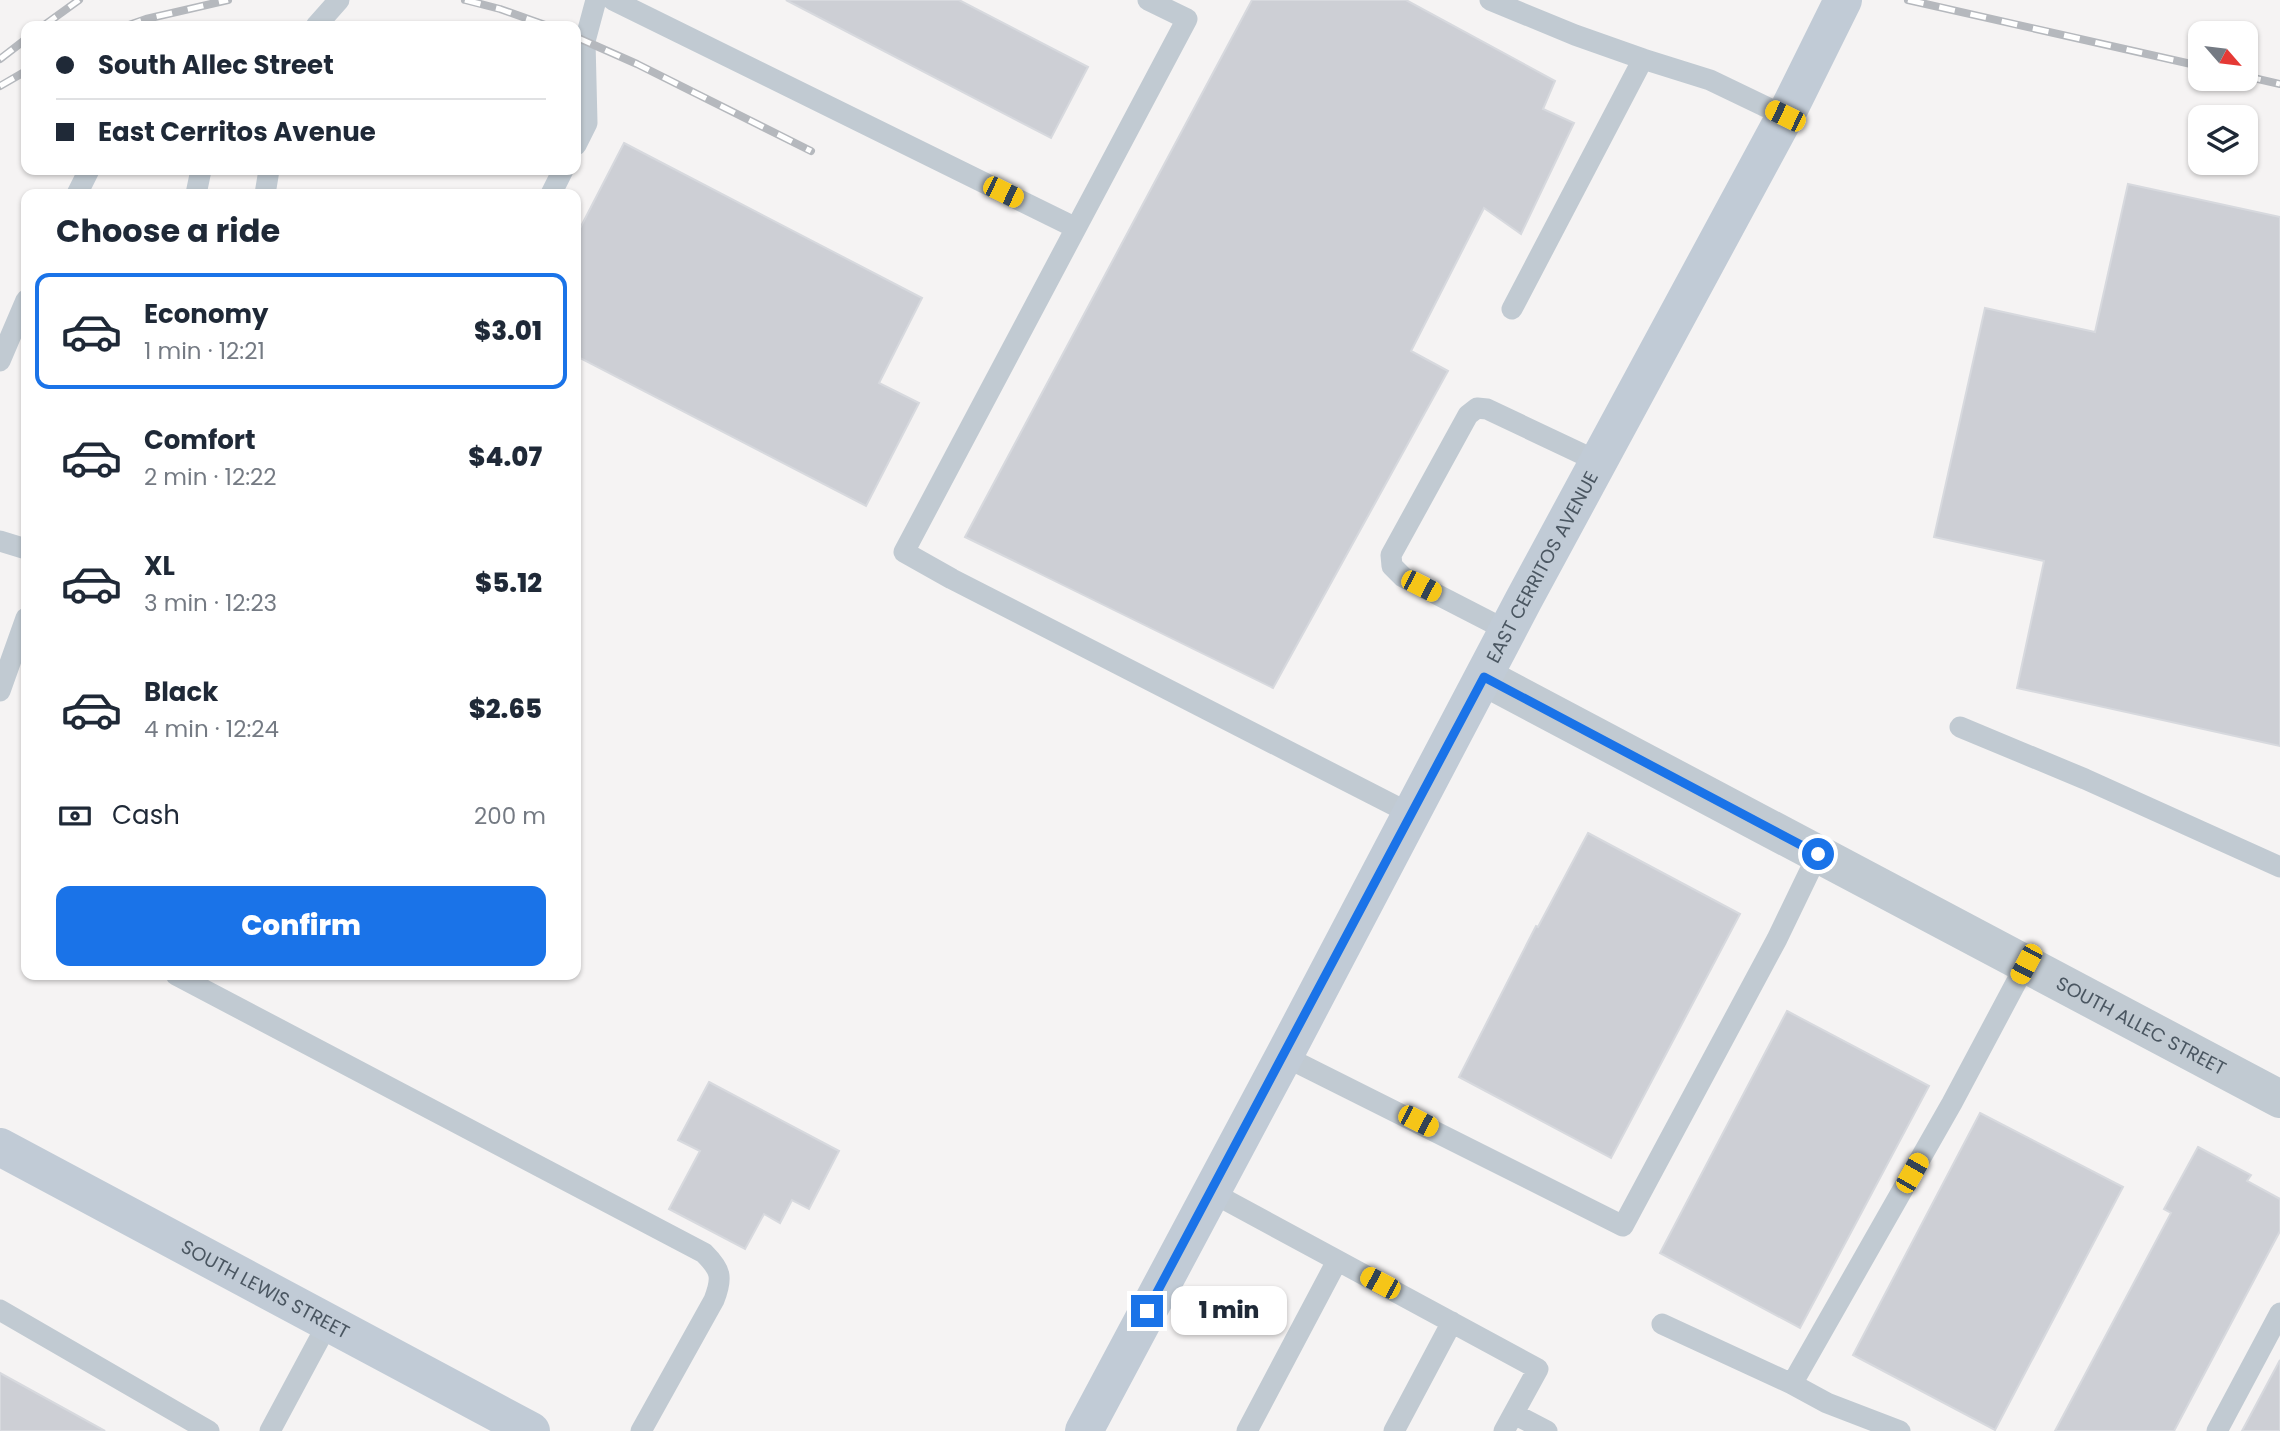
<!DOCTYPE html>
<html lang="en">
<head>
<meta charset="utf-8">
<style>
	body { margin:0; font-family:Poppins,sans-serif; background:#f2f2f3; color:#1f2937; height:100vh; display:flex; flex-direction:column; font-size:26px; white-space:nowrap }
	* { box-sizing:border-box; margin:0 }
	p { font-size:23px; color:#747a83 }
	.icon { flex:none; width:38px; height:38px; fill:none; stroke:currentColor; stroke-width:2; stroke-linecap:round; stroke-linejoin:round }
	.map { position:relative; flex:1; overflow:hidden }
	.drawer { position:absolute; left:21px; top:189px; width:560px; height:791px; display:flex; flex-direction:column; background:#fff; border-radius:14px; box-shadow:0 2px 5px #0004 }
	.drawer>* { flex:none }
	.guide { position:absolute; left:21px; top:21px; width:560px; height:154px; border-radius:14px; box-shadow:0 2px 5px #0004; display:grid; align-content:center; height:154px; padding:0 35px; background:#fff }
	.needle { width:46px; rotate:118deg }
	.tools { position:absolute; left:2188px; top:21px; display:grid; gap:14px }
	.tools a { display:grid; place-items:center; width:70px; height:70px; border-radius:14px; background:#fff; box-shadow:0 2px 5px #0004; font-size:35px }
	.end { position:absolute; width:32px; height:32px; margin:-16px; border:9px solid #1a73e8; background:#fff; box-shadow:0 0 0 4px #fff }
	.from { border-radius:50% }
	.bubble { position:absolute; height:49px; border-radius:14px; background:#fff; box-shadow:0 2px 5px #0004; font-size:23px; font-weight:800; line-height:49px; text-align:center }
	.car { position:absolute; width:21px; height:42px; margin:-21px -10px; border-radius:9px; box-shadow:0 0 5px 2px #0007; background:linear-gradient(#f5c518 24%,#345 0 40%,#f5c518 0 76%,#345 0 86%,#f5c518 0) }
	.guide b { display:flex; align-items:center; gap:24px; height:66px; font-size:26px }
	.guide b+b { border-top:2px solid #e0e1e3 }
	.guide i { width:18px; height:18px; background:#1f2937 }
	ul { padding:0; list-style:none }
	li { display:flex; align-items:center; gap:21px; height:116px; margin:0 14px 10px; padding:0 21px; border:4px solid transparent; border-radius:14px }
	li div { flex:1 }
	li b { display:block; font-size:26px }
	li em { font-style:normal; font-weight:800 }
	li.current { border-color:#1a73e8 }
	li>.icon { width:63px; height:63px; stroke-width:1.5 }
	h2 { padding:0 35px; font-size:32px; line-height:84px }
	.pay { display:flex; align-items:center; gap:18px; height:77px; padding:0 35px; font-size:26px }
	.pay p { margin-inline-start:auto }
	.primary-button { display:flex; gap:14px; margin-top:auto; padding:14px 35px }
	.primary-button a { flex:1; height:80px; border-radius:14px; background:#1a73e8; color:#fff; font-size:28px; font-weight:800; line-height:80px; text-align:center }
	.map>svg:first-child { display:block }
	.building { fill:#cdcfd5; stroke:#d7d9de; stroke-width:2 }
	.lines { fill:none; stroke-linecap:round; stroke-linejoin:round }
	.lane { stroke:#c1cad2; stroke-width:21 }
	.street { stroke:#c1cad2; stroke-width:38 }
	.secondary { stroke:#c1cbd6; stroke-width:38 }
	.rail-casing { stroke:#b5b8bd; stroke-width:8 }
	.rail { stroke:#fff; stroke-width:5; stroke-dasharray:16; stroke-linecap:butt }
	.route { stroke:#1a73e8; stroke-width:9 }
	.labels { text-anchor:middle; dominant-baseline:central; stroke-width:7; stroke-linejoin:round; paint-order:stroke }
	.street-label { font-size:19px; fill:#4a5661; stroke:#fff }
</style>
</head>
<body>
<div class="map">
<svg width="2280" height="1431" viewBox="0 0 2280 1431">
	<rect width="100%" height="100%" fill="#f5f3f3"/>
	<path class="building" d="M786,0H959L1088,67L1051,138Z
		M1252,0H1406L1555,81L1543,109L1574,123L1521,234L1484,208L1411,351L1448,371L1273,688L965,537Z
		M624,143L922,298L879,383L919,403L866,506L576,356V236Z
		M2128,184L2280,217V746L2017,688L2044,561L1934,537L1985,308L2095,332Z
		M1588,833L1740,914L1611,1158L1459,1077L1536,926L1538,927Z
		M1787,1011L1929,1086L1800,1328L1660,1253Z
		M709,1082L839,1151L809,1209L792,1200L780,1223L764,1214L745,1249L669,1209L700,1151L678,1140Z
		M1980,1113L2123,1187L1995,1430L1853,1355Z
		M2198,1147L2251,1175L2247,1181L2280,1199V1231L2174,1431H2055L2171,1213L2164,1209Z
		M2280,1360V1431H2242Z
		M0,1373L105,1431H0Z"/>
	<g class="lines">
		<path class="lane" d="M613,0L1076,228
			M1148,0L1187,19L904,552L952,579L1411,814
			M1490,0L1575,35L1643,59
			M316,26L339,0
			M576,145L587,123L585,41L596,0
			M77,194L89,170
			M196,194L201,170
			M265,194L269,170
			M551,194L563,170
			M1512,309L1643,59L1710,80L1785,116
			M0,361L26,300
			M0,541L26,549
			M1508,631L1403,577L1392,566L1391,555L1468,415L1477,408L1487,409L1599,462
			M0,691L26,618
			M1960,727L2085,779L2280,867
			M176,975L704,1253C721,1270 723,1277 714,1300L641,1431
			M1284,1056L1623,1226L1777,939L1818,854
			M1211,1192L1538,1369L1504,1431
			M0,1310L209,1431
			M1662,1324L1792,1384L1952,1103L2026,964
			M1792,1384L1827,1403L1900,1431
			M1514,1414L1547,1431
			M270,1431L328,1323
			M1247,1431L1337,1261
			M1394,1431L1452,1322
			M2217,1431L2280,1313"/>
		<path class="street" id="s1" d="M1484,677L2280,1099"/>
		<g class="secondary">
			<path id="s2" d="M0,1147L531,1431"/>
			<path id="s3" d="M1084,1431L1284,1056L1523,601L1790,107L1843,0"/>
		</g>
		<defs>
			<path id="rail" d="M465,0L500,9L548,26
				M1908,0L2200,66
				M43,26L79,0
				M126,26L146,19L228,0
				M576,37L637,64L811,151
				M0,59L26,39
				M2245,76L2280,84
				M0,86L26,71"/>
		</defs>
		<use href="#rail" class="rail-casing"/>
		<use href="#rail" class="rail"/>
	</g>
	<g class="lines">
		<path class="route" d="M1147,1311L1484,677L1818,854"/>
	</g>
	<g class="labels">
		<g class="street-label">
			<text stroke="none"><textPath href="#s3" startOffset="978">EAST CERRITOS AVENUE</textPath></text>
			<text stroke="none"><textPath href="#s1" startOffset="744">SOUTH ALLEC STREET</textPath></text>
			<text stroke="none"><textPath href="#s2" startOffset="301">SOUTH LEWIS STREET</textPath></text>
		</g>
	</g>
</svg>
<div class="tools">
<a><svg class="needle" viewBox="-14 -14 28 28"><path d="M0-13l5 13h-10z" fill="#e53935"/><path d="M0 13l5-13h-10z" fill="#747a83"/></svg></a>
<a><svg class="icon" aria-label="layers" viewBox="0 0 24 24"><path d="M12 4l9 5-9 5-9-5zM3 14l9 5 9-5"/></svg></a>
</div>
<i class="end from" style="left:1818px;top:854px"></i>
<i class="end" style="left:1147px;top:1311px"></i>
<div class="bubble" style="left:1171px;top:1286px;width:116px">1 min</div>
<i class="car" style="left:1785px;top:116px;rotate:296deg"></i>
<i class="car" style="left:1003px;top:192px;rotate:116deg"></i>
<i class="car" style="left:1421px;top:586px;rotate:117deg"></i>
<i class="car" style="left:2026px;top:964px;rotate:208deg"></i>
<i class="car" style="left:1418px;top:1121px;rotate:117deg"></i>
<i class="car" style="left:1912px;top:1173px;rotate:30deg"></i>
<i class="car" style="left:1380px;top:1283px;rotate:298deg"></i>
<div class="guide">
<b><i class="from"></i>South Allec Street</b>
<b><i></i>East Cerritos Avenue</b>
</div>
<section class="drawer">
<h2>Choose a ride</h2>
<ul>
<li class="current"><svg class="icon" aria-label="car" viewBox="0 0 24 24"><path d="M5 17H2v-5l4-1 3-4h7l3 4 3 1v5h-3M9 17h6M6 11h13"/><circle cx="7" cy="17" r="2"/><circle cx="17" cy="17" r="2"/></svg><div><b>Economy</b><p>1 min · 12:21</p></div><em>$3.01</em></li>
<li><svg class="icon" aria-label="car" viewBox="0 0 24 24"><path d="M5 17H2v-5l4-1 3-4h7l3 4 3 1v5h-3M9 17h6M6 11h13"/><circle cx="7" cy="17" r="2"/><circle cx="17" cy="17" r="2"/></svg><div><b>Comfort</b><p>2 min · 12:22</p></div><em>$4.07</em></li>
<li><svg class="icon" aria-label="car" viewBox="0 0 24 24"><path d="M5 17H2v-5l4-1 3-4h7l3 4 3 1v5h-3M9 17h6M6 11h13"/><circle cx="7" cy="17" r="2"/><circle cx="17" cy="17" r="2"/></svg><div><b>XL</b><p>3 min · 12:23</p></div><em>$5.12</em></li>
<li><svg class="icon" aria-label="car" viewBox="0 0 24 24"><path d="M5 17H2v-5l4-1 3-4h7l3 4 3 1v5h-3M9 17h6M6 11h13"/><circle cx="7" cy="17" r="2"/><circle cx="17" cy="17" r="2"/></svg><div><b>Black</b><p>4 min · 12:24</p></div><em>$2.65</em></li>
</ul>
<div class="pay"><svg class="icon" aria-label="cash" viewBox="0 0 24 24"><path d="M3 7h18v10H3z"/><circle cx="12" cy="12" r="2"/></svg>Cash<p>200 m</p></div>
<div class="primary-button"><a>Confirm</a></div>
</section>
</div>
</body>
</html>
